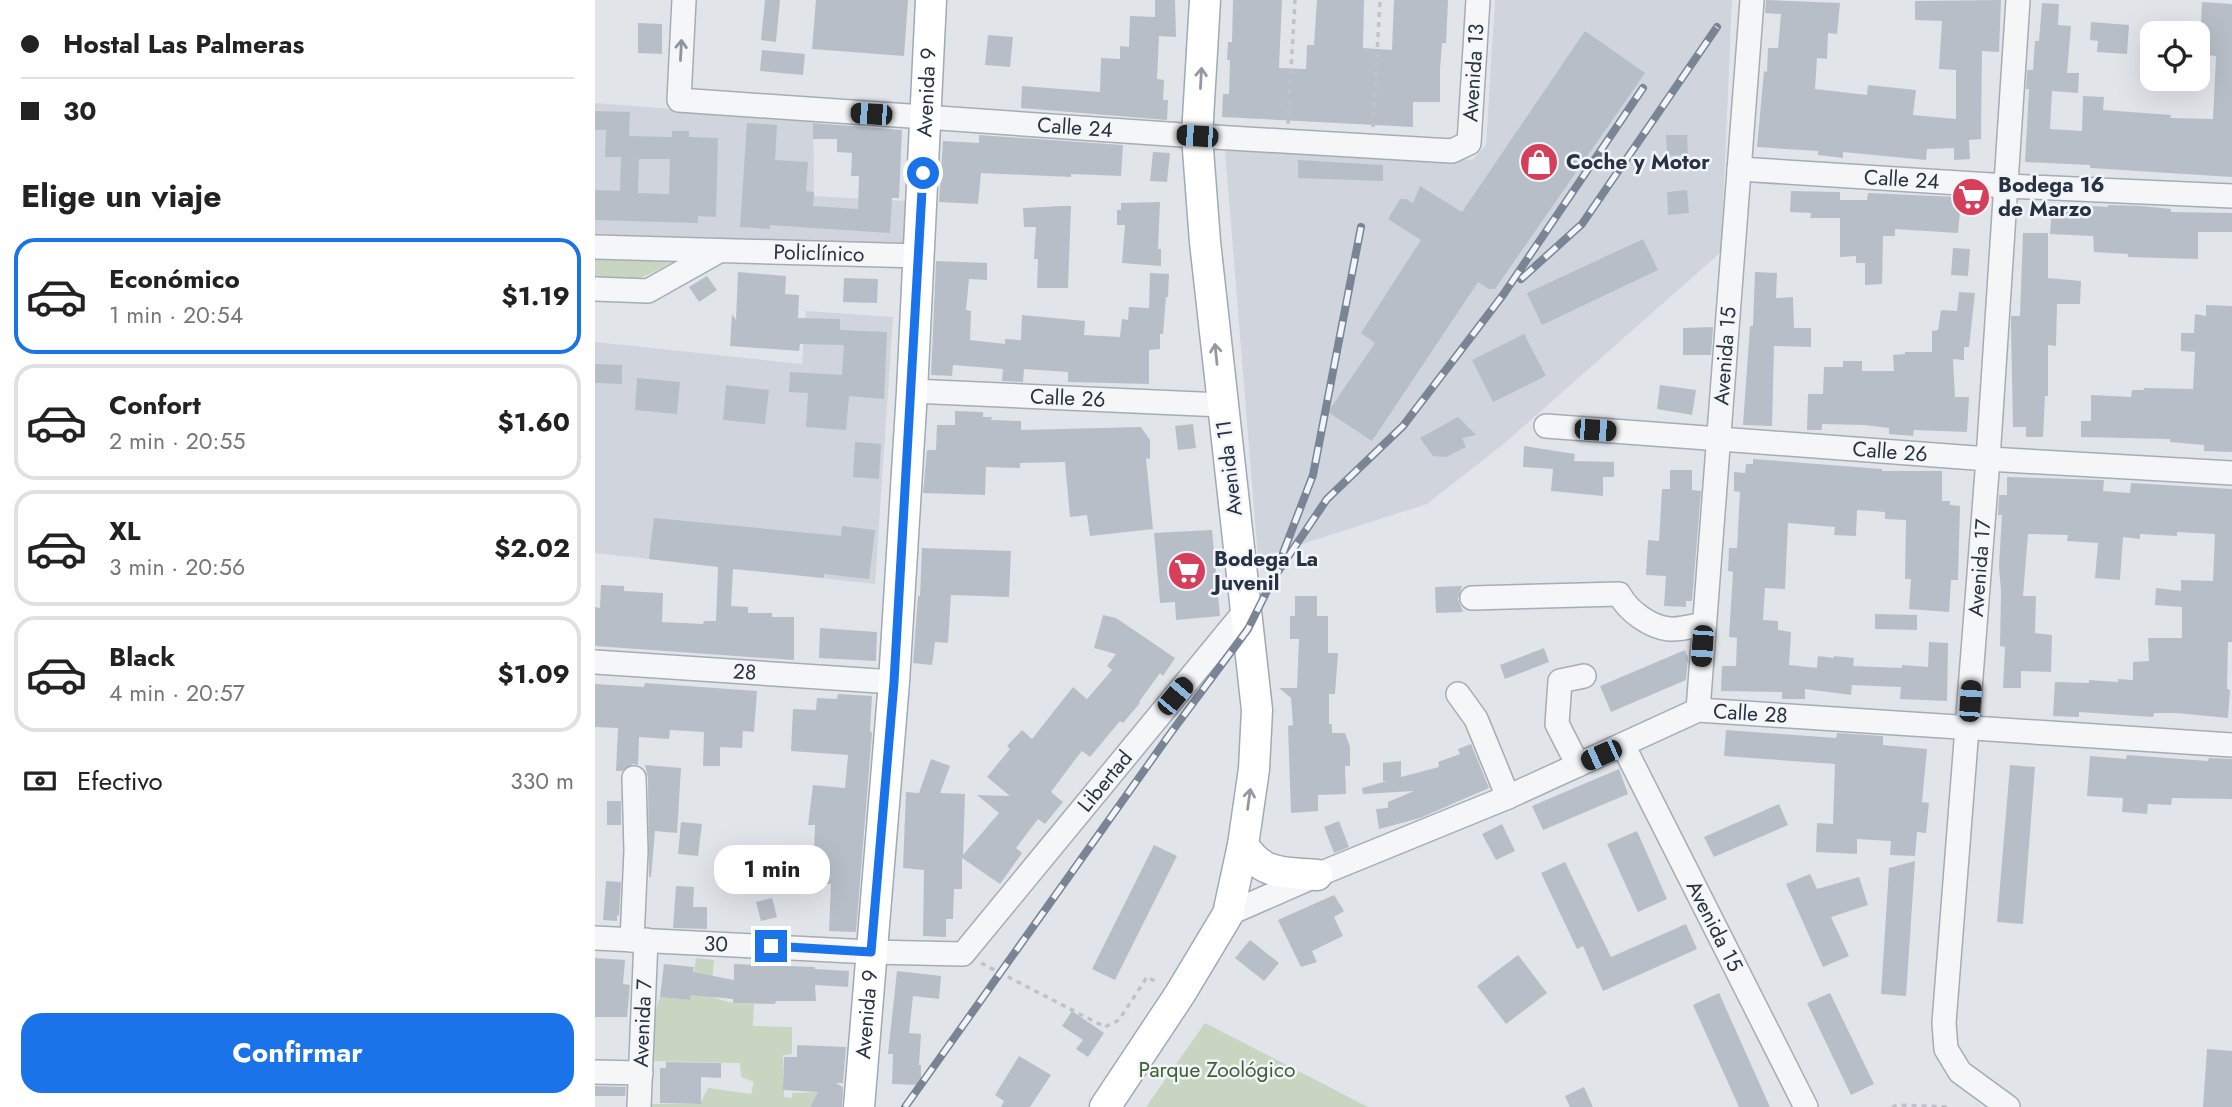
<!DOCTYPE html>
<html lang="es">
<head>
<meta charset="utf-8">
<style>
	body { margin:0; font-family:Jost,sans-serif; background:#f6f6f6; color:#222; height:100vh; display:flex; flex-direction:column; font-size:26px; white-space:nowrap }
	* { box-sizing:border-box; margin:0 }
	p { font-size:23px; color:#767676 }
	.icon { flex:none; width:38px; height:38px; fill:none; stroke:currentColor; stroke-width:2; stroke-linecap:round; stroke-linejoin:round }
	.map { position:relative; flex:1; overflow:hidden }
	.drawer { display:flex; flex-direction:column; background:#fff; width:595px }
	.drawer>* { flex:none }
	.top-card { display:grid; align-content:center; height:154px; padding:0 21px; background:#fff }
	.buttons { position:absolute; left:1545px; top:21px; display:grid; gap:14px }
	.buttons a { display:grid; place-items:center; width:70px; height:70px; border-radius:14px; background:#fff; box-shadow:0 7px 28px #0002; font-size:35px }
	.end { position:absolute; width:32px; height:32px; margin:-16px; border:9px solid #1a73e8; background:#fff; box-shadow:0 0 0 4px #fff }
	.from { border-radius:50% }
	.bubble { position:absolute; height:49px; border-radius:21px; background:#fff; box-shadow:0 7px 28px #0002; font-size:23px; font-weight:700; line-height:49px; text-align:center }
	.car { position:absolute; width:21px; height:42px; margin:-21px -10px; border-radius:9px; box-shadow:0 0 5px 2px #0007; background:linear-gradient(#222 24%,#8ab4d8 0 40%,#222 0 76%,#8ab4d8 0 86%,#222 0) }
	.top-card b { display:flex; align-items:center; gap:24px; height:66px; font-size:26px }
	.top-card b+b { border-top:2px solid #e0e0e0 }
	.top-card i { width:18px; height:18px; background:#222 }
	ul { padding:0; list-style:none }
	li { display:flex; align-items:center; gap:21px; height:116px; margin:0 14px 10px; padding:0 7px; border:4px solid #e0e0e0; border-radius:21px }
	li div { flex:1 }
	li b { display:block; font-size:26px }
	li em { font-style:normal; font-weight:700 }
	li.selected { border-color:#1a73e8 }
	li>.icon { width:63px; height:63px; stroke-width:1.5 }
	h2 { padding:0 21px; font-size:32px; line-height:84px }
	.pay { display:flex; align-items:center; gap:18px; height:77px; padding:0 21px; font-size:26px }
	.pay p { margin-inline-start:auto }
	.action { display:flex; gap:14px; margin-top:auto; padding:14px 21px }
	.action a { flex:1; height:80px; border-radius:21px; background:#1a73e8; color:#fff; font-size:28px; font-weight:700; line-height:80px; text-align:center }
	main { display:flex; flex:1; min-height:0 }
	.map>svg:first-child { display:block }
	.built { fill:#cfd4dd }
	.green { fill:#c7d5c1 }
	.building { fill:#b8bec8; fill-rule:evenodd }
	.lines { fill:none; stroke-linecap:round; stroke-linejoin:round }
	.minor-casing { stroke:#a6acb5; stroke-width:26 }
	.major-casing { stroke:#9fa9b7; stroke-width:33 }
	.path { stroke:#bfc3c9; stroke-width:3.5; stroke-dasharray:5 5; stroke-linecap:butt }
	.minor { stroke:#f4f6f8; stroke-width:23 }
	.major { stroke:#fff; stroke-width:30 }
	.rail-casing { stroke:#798495; stroke-width:8 }
	.rail { stroke:#f1f4f8; stroke-width:5; stroke-dasharray:16; stroke-linecap:butt }
	.oneway { stroke:#8e949e }
	.oneway2 { stroke:#9498a1 }
	.route { stroke:#1a73e8; stroke-width:9 }
	.labels { text-anchor:middle; dominant-baseline:central; stroke-width:5; stroke-linejoin:round; paint-order:stroke }
	.street-label { font-size:21px; fill:#283243; stroke:#f1f4f8 }
	.poi-label { font-size:21px; font-weight:bold; fill:#283243; stroke:#f1f4f8; text-anchor:start }
	.park-label { font-size:21px; fill:#3d6034; stroke:#f1f4f8 }
</style>
</head>
<body>
<main>
<section class="drawer">
<div class="top-card">
<b><i class="from"></i>Hostal Las Palmeras</b>
<b><i></i>30</b>
</div>
<h2>Elige un viaje</h2>
<ul>
<li class="selected"><svg class="icon" aria-label="car" viewBox="0 0 24 24"><path d="M5 17H2v-5l4-1 3-4h7l3 4 3 1v5h-3M9 17h6M6 11h13"/><circle cx="7" cy="17" r="2"/><circle cx="17" cy="17" r="2"/></svg><div><b>Económico</b><p>1 min · 20:54</p></div><em>$1.19</em></li>
<li><svg class="icon" aria-label="car" viewBox="0 0 24 24"><path d="M5 17H2v-5l4-1 3-4h7l3 4 3 1v5h-3M9 17h6M6 11h13"/><circle cx="7" cy="17" r="2"/><circle cx="17" cy="17" r="2"/></svg><div><b>Confort</b><p>2 min · 20:55</p></div><em>$1.60</em></li>
<li><svg class="icon" aria-label="car" viewBox="0 0 24 24"><path d="M5 17H2v-5l4-1 3-4h7l3 4 3 1v5h-3M9 17h6M6 11h13"/><circle cx="7" cy="17" r="2"/><circle cx="17" cy="17" r="2"/></svg><div><b>XL</b><p>3 min · 20:56</p></div><em>$2.02</em></li>
<li><svg class="icon" aria-label="car" viewBox="0 0 24 24"><path d="M5 17H2v-5l4-1 3-4h7l3 4 3 1v5h-3M9 17h6M6 11h13"/><circle cx="7" cy="17" r="2"/><circle cx="17" cy="17" r="2"/></svg><div><b>Black</b><p>4 min · 20:57</p></div><em>$1.09</em></li>
</ul>
<div class="pay"><svg class="icon" aria-label="cash" viewBox="0 0 24 24"><path d="M3 7h18v10H3z"/><circle cx="12" cy="12" r="2"/></svg>Efectivo<p>330 m</p></div>
<div class="action"><a>Confirmar</a></div>
</section>
<div class="map">
<svg width="1637" height="1107" viewBox="0 0 1637 1107">
	<rect width="100%" height="100%" fill="#e1e5ea"/>
	<path class="built" d="M900,0H1137L1126,252L911,442L832,504L663,558L630,150L877,160L891,145Z
		M0,103L218,120L219,196L311,201L309,247L0,238Z
		M211,311L298,317L280,584L0,553V342L207,364Z"/>
	<path class="green" d="M0,257L80,260L63,270L41,280L0,277Z
		M101,958L119,960L116,997L138,1003L159,1004L158,1026L197,1027V1054L188,1055L189,1097L197,1098V1093L223,1092L215,1107H54V1104H105L113,1088L156,1094L159,1082L146,1077L145,1063L58,1061L60,1012L65,997L95,1000Z
		M610,1023L773,1107H551Z"/>
	<path class="building" d="M170,0H185L181,42L166,40Z
		M221,0H313L309,56L217,49Z
		M560,0H580L581,37L564,36L562,79L569,80L568,100H573L572,120L426,108L427,86L505,92L506,58L525,59V46L534,47L535,16L560,17Z
		M638,0H687L684,68L711,69L712,45H719L722,0H769L768,48L797,50L799,0H853L851,43H847L845,69V102H818V127L627,117L628,94H634L635,60H632L633,42H637Z
		M1171,0L1245,3L1242,34L1233,33L1232,59L1222,58L1220,89L1272,95L1273,85L1321,90L1318,115L1361,119V70L1344,69L1347,21L1320,20V1L1406,0L1404,52L1387,51L1386,139L1374,140L1375,159L1359,160V148L1332,149L1331,160L1248,152V158L1223,155V151L1162,147L1169,71L1172,72L1173,48H1183L1186,14L1170,13Z
		M1607,2L1637,4V177L1495,168V165L1430,162L1434,89H1431L1432,70H1438L1440,41H1444L1447,3L1464,4L1463,25L1476,26L1472,73H1484L1483,93L1457,91L1455,129L1487,131L1488,96L1509,97L1508,110L1576,115L1575,118L1618,119L1621,56L1613,55L1614,43H1605Z
		M1496,22L1534,25L1532,54L1502,52L1503,41L1495,40Z
		M43,23L67,24V54L43,53Z
		M990,31L1050,73L900,289H894L883,282L777,441L733,412L780,343L766,333L826,240L793,219L805,199H811L818,203L825,186L867,212Z
		M393,35L418,37L415,67L390,65Z
		M167,50L210,54L208,75L165,71Z
		M0,111L35,112L34,136L77,137V131H94V137L123,138L121,217L103,216V223L0,220V190L25,191L26,157H10L11,130H0ZM44,159H75L74,194L43,193Z
		M152,123L182,125L180,160L213,162L211,191L219,192L218,206L263,209L264,176H256L257,153L242,152V139H218V123L307,130L304,198H297L295,233L175,225V229L145,227Z
		M384,135L528,145L526,176L476,174V177L386,173L383,204L344,202L348,141L384,143Z
		M1071,135H1092L1093,155L1072,156Z
		M558,152L575,153L572,182L555,181Z
		M703,160L788,165V181L703,178Z
		M1092,190L1094,213L1073,215L1072,192Z
		M1196,191L1245,192V200H1272L1273,193L1385,198V213L1365,212L1363,233L1300,229V236H1288L1287,284L1270,285V263H1261V256L1245,257V218H1215L1216,213L1195,212Z
		M565,202L563,249H566V266L527,263L530,225H522V210H526V203Z
		M1457,204L1513,207V205L1547,206L1576,209V212L1637,213V232H1603V259L1533,257V254L1499,252L1498,236L1455,234Z
		M467,206H476L473,288H442L443,259H439L441,227H429L428,208Z
		M1428,233H1453V278L1486,281L1485,304H1462L1461,346L1453,345V396H1450L1448,437H1431V427H1418L1416,327V316H1425Z
		M1048,239L1063,270L947,325L932,293Z
		M1358,248L1375,249L1373,276L1356,275Z
		M341,261L392,263V280L374,279L371,310L376,311L375,340L410,344V339L426,340L427,315L490,321L489,335L525,337L527,319L533,320L534,307L554,308L555,273L574,274L573,297H571L568,334H565V349L554,350V384L473,382V372L429,369L428,382L407,381L408,369L358,365L357,376L336,375Z
		M143,272L191,276L190,294L204,295L203,318L245,319V330L292,332L289,399L254,396L251,430L211,427L213,393L194,392L195,372L247,375L249,345L205,344L204,351L135,346L137,314L141,320Z
		M1160,272L1182,273L1181,298L1198,297L1199,328H1216V347L1179,346L1177,426L1148,425L1155,326H1158Z
		M112,276L122,290L104,302L94,287Z
		M249,278L283,279L282,303L248,302Z
		M1364,292L1380,293L1374,347H1369V360L1358,359L1360,397H1374L1372,432L1319,430L1318,436L1294,434V428L1269,425L1227,424V430H1212L1213,394H1228L1229,367H1248V361H1267V371H1299L1298,355L1310,354V352H1337V331L1343,330L1346,310L1362,311Z
		M1611,305L1637,306V452L1609,451V445L1575,442V439L1486,437V421H1496V395L1536,397L1537,390H1549V388L1598,389L1600,352L1586,351V333H1599L1600,314L1611,316Z
		M1118,327L1116,355H1088V328Z
		M929,334L951,376L898,402L877,360Z
		M0,364L27,365V384L0,383Z
		M42,378L85,382L82,414L40,410Z
		M131,385L174,390L170,424L128,420Z
		M1065,385L1101,390L1097,415L1062,409Z
		M360,411L388,412V417H397L396,420L426,421V430L546,427L555,440V459L551,458L558,529L495,536L492,515L475,517L470,462L425,463V468L391,467L390,495L328,493L332,450H341L342,425H360Z
		M863,417L881,435L867,438L871,447L851,457L838,456L825,438Z
		M598,424L601,448L583,450L580,426Z
		M260,442L286,444L284,479L258,477Z
		M929,446L980,454L979,461L1019,462V477H1008V496L956,491L958,469L928,467Z
		M1158,459L1287,469V471H1347V501H1355V505L1365,506L1363,580H1356L1354,612L1314,609L1316,579H1310L1311,520L1290,519V512L1262,510L1261,536L1239,535L1240,527L1193,523L1190,589L1170,588L1168,620L1183,621V630L1196,632L1194,665L1222,668L1223,656L1239,658V656L1259,658L1258,666L1307,668V665L1333,667L1334,642L1353,643L1352,701L1305,699L1306,687L1257,685L1256,695L1210,689V699H1187V692L1126,691L1127,666H1141L1142,638L1134,637L1138,572L1133,571L1134,548H1142L1144,510L1145,492L1139,491V472L1150,473L1151,464H1158Z
		M1075,470H1097V490L1106,491L1097,601H1091V607L1069,606L1071,576L1051,575L1053,540L1064,541L1067,489H1075Z
		M1412,477L1509,480L1508,491L1535,493L1536,483L1637,489V642H1633L1632,689L1635,690L1633,718L1581,713H1559L1558,717L1484,712V717L1458,716L1460,682L1494,683V680L1523,682V679L1538,680V662L1554,661L1553,638H1587V607L1560,605L1561,588L1586,591V580L1618,581L1620,534L1582,532V536L1545,534V539L1528,537L1525,580L1500,578L1503,543L1472,541L1473,535L1433,534L1428,596H1441L1440,633L1457,635L1456,672L1426,671V688H1408L1410,647L1405,646L1406,592L1404,566L1407,515H1403L1404,495H1412Z
		M59,518L246,536L247,526L280,530L274,579L229,574V578L138,569L136,606L153,607V613H177V617H199V660L0,646V607L5,608L6,585L29,586V591L68,593L67,622L108,624L109,621H121L123,567L54,559Z
		M617,530L625,616L581,620L580,602L565,603L559,533Z
		M327,548L416,551L414,597L356,595L353,643L340,642L337,665L318,663L323,596H325Z
		M867,586L863,599L868,612L841,613L840,587Z
		M700,596H722V616H733V653H743L740,694H734V724H737V733H750L755,747V766H750L751,794L723,795V811L696,813L693,726L698,725L696,698L684,688H702L704,639H695V616H700Z
		M1280,614L1322,615V630L1280,629Z
		M508,615L521,618L580,658L568,676L565,673L544,702L545,703L528,723L525,721L495,757L487,751L479,761L456,792L468,802L450,824L443,819L421,848L427,853L405,884L367,858V889H359L358,919H351V937L328,936L329,870L308,868L311,792L324,793L336,759L355,766L345,793L370,794L368,855L404,813L382,795L415,796L392,777L415,749L412,746L427,730L437,739L478,687L492,699L517,670L512,666L521,654L499,648Z
		M225,628L282,632L281,661L224,658Z
		M949,648L954,662L910,679L905,665Z
		M1090,650L1093,658L1091,680L1016,712L1005,686Z
		M50,683L162,691L159,732L148,731L147,748L125,747V766H108L109,732L75,730L74,739L44,737L43,765L38,764L27,771H21L23,728L0,727V684L49,687Z
		M243,694L277,696L275,731L277,733L261,932L234,931L236,884H223L224,854H219L220,825H213L218,785L250,788L253,755L196,751L198,709L221,710L222,698L242,699Z
		M1131,730L1241,738L1242,733L1288,736V745L1332,749L1327,802L1334,803L1331,833L1322,832L1320,856L1295,855L1296,841L1262,839V854L1221,852L1222,823L1238,824L1240,764L1129,756Z
		M876,744L894,788L825,818L784,829L781,809L793,808V802L819,791L768,794L767,788L792,781H788V763L806,761V777L844,767L843,762L865,754L863,749Z
		M1532,755L1613,761L1614,758L1637,759V799L1577,798L1576,805L1553,804L1552,814L1527,812L1528,798L1492,796L1495,756L1531,759Z
		M50,765L86,768L82,833L60,831L56,877H54L53,778Z
		M1415,765L1440,767L1428,924L1402,922Z
		M1024,769L1033,794L948,830L937,806Z
		M12,801H26V825H12Z
		M1184,804L1193,825L1119,857L1109,837Z
		M744,821L754,847L739,853L729,827Z
		M86,822L107,824L103,856L83,854Z
		M907,824L920,851L901,860L887,834Z
		M1042,831L1072,899L1043,912L1012,844Z
		M559,845L582,856L520,980L497,969Z
		M1320,861L1311,996L1286,994L1294,868Z
		M970,862L1016,957L1091,924L1102,949L1008,991L988,946L982,949L946,873Z
		M1215,874L1222,889L1264,877L1273,905L1236,917L1254,956L1228,967L1191,884Z
		M11,881L26,882L24,916L22,915V921L8,920Z
		M81,886L99,887L98,907H112V929L78,928Z
		M739,895L749,911L739,917L748,936L717,951L722,962L706,967L683,920Z
		M177,898L182,917L166,921L161,902Z
		M655,940L684,963L669,981L640,958Z
		M923,955L952,993L911,1024L882,986Z
		M0,958L30,960L28,984L35,985L32,1017H0Z
		M69,964L99,967L98,972L139,980V964L220,967V969L254,971L253,987L220,985L221,1001H181L180,1004L138,1003V999L96,995L95,1000L65,997Z
		M302,971L346,976L344,999L318,996L314,1033L326,1034L324,1065H326V1085L297,1084L298,1054H293Z
		M1124,993L1175,1107H1144L1098,1005Z
		M1235,993L1279,1084L1256,1095L1212,1003Z
		M477,1011L509,1033L493,1057L481,1049L488,1040L467,1026Z
		M202,1045L251,1047L248,1083H241L248,1087L247,1107H215L223,1092L188,1090L189,1057H202Z
		M1612,1049L1637,1051V1107H1608Z
		M424,1056L456,1075L435,1107H406L409,1101L400,1095Z
		M71,1062L126,1063V1078L106,1077V1104L65,1103V1068H71Z
		M0,1086L31,1087L30,1096H0Z
		M989,1087L998,1107H975L970,1096Z"/>
	<g class="lines">
		<defs>
			<g id="minor">
				<path id="s1" d="M89,0L84,100L602,136L857,151L874,143L883,0"/>
				<path id="s2" d="M1144,169L1412,186L1637,196"/>
				<path id="s3" d="M0,247L325,256"/>
				<path d="M0,289L53,291L124,251"/>
				<path id="s4" d="M317,391L627,405"/>
				<path id="s5" d="M951,426L1393,459L1637,473"/>
				<path d="M877,598L1024,594C1033,611 1055,627 1074,629C1085,630 1098,626 1109,624"/>
				<path id="s6" d="M0,662L299,682"/>
				<path d="M863,694L881,719L913,797"/>
				<path id="s7" d="M1103,710L1157,0"/>
				<path id="s8" d="M1028,745L1211,1107"/>
				<path d="M983,765L962,724L965,681L989,676"/>
				<path id="s9" d="M633,914L722,875L913,797L1103,710L1637,745"/>
				<path id="s10" d="M0,938L276,952L368,954L651,610"/>
				<path d="M37,940L41,851L39,778"/>
				<path d="M0,1072L46,1073"/>
				<path id="s11" d="M44,1107L51,940"/>
				<path id="s12" d="M1413,1107L1365,1072L1351,1049L1349,1023L1393,459L1423,0"/>
			</g>
			<g id="major">
				<path d="M648,845C668,876 688,872 722,875"/>
				<path id="s13" d="M264,1107L299,682L317,391L336,0"/>
				<path d="M510,1107L585,994L633,914L648,845L659,769L662,710L610,242L602,136L610,0"/>
			</g>
		</defs>
		<use href="#minor" class="minor-casing"/>
		<use href="#major" class="major-casing"/>
		<path class="path" d="M693,124L700,0
			M778,127L785,0
			M386,963L510,1027L524,1020L552,977L564,983
			M1297,1107L1302,1105L1355,1107"/>
		<use href="#minor" class="minor"/>
		<use href="#major" class="major"/>
		<defs>
			<path id="rail" d="M926,279L987,224L1122,27
				M688,553L718,475L766,227
				M310,1107L575,734L653,629L678,579L732,499L808,426L908,295L1048,88"/>
		</defs>
		<use href="#rail" class="rail-casing"/>
		<use href="#rail" class="rail"/>
	</g>
	<defs><path id="oneway-shaft" d="M-6 0H5M1.5-3L5.5 0L1.5 3" fill="none" stroke-width="1.6" stroke-linecap="round" stroke-linejoin="round" transform="scale(1.75)"/></defs>
	<use class="oneway" href="#oneway-shaft" transform="translate(86 50) rotate(-87)"/>
	<g class="oneway2">
		<use href="#oneway-shaft" transform="translate(606 78) rotate(-87)"/>
		<use href="#oneway-shaft" transform="translate(621 354) rotate(-96)"/>
		<use href="#oneway-shaft" transform="translate(654 799) rotate(-82)"/>
	</g>
	<g class="lines">
		<path class="route" d="M176,946L276,952L299,682L328,173"/>
	</g>
	<defs>
		<symbol id="shop-disc" viewBox="-11 -11 22 22"><circle r="9.5" fill="#d63f59" stroke="#f1f4f8"/><path d="M-5-2.5h2.3a2.7 3.5 0 0 1 5.4 0H5L5.5 6h-11ZM-1.5-2.5h3a1.5 2.3 0 0 0-3 0Z" fill="#fff"/></symbol>
		<symbol id="supermarket-disc" viewBox="-11 -11 22 22"><circle r="9.5" fill="#d63f59" stroke="#f1f4f8"/><path d="M-6-5.5h2.5l.6 2H6L4.5 2H-2.5L-4.4-4H-6ZM-1.5 3.2a1.3 1.3 0 1 0 .1 0ZM3 3.2a1.3 1.3 0 1 0 .1 0Z" fill="#fff"/></symbol>
	</defs>
	<g fill-rule="evenodd">
		<use href="#shop-disc" x="922" y="140" width="44" height="44"/>
		<use href="#supermarket-disc" x="1354" y="175" width="44" height="44"/>
		<use href="#supermarket-disc" x="570" y="549" width="44" height="44"/>
	</g>
	<g class="labels">
		<g class="street-label">
			<text stroke="none"><textPath href="#s1" startOffset="964">Avenida 13</textPath></text>
			<text stroke="none"><textPath href="#s13" startOffset="1017">Avenida 9</textPath></text>
			<text stroke="none"><textPath href="#s1" startOffset="497">Calle 24</textPath></text>
			<text stroke="none"><textPath href="#s2" startOffset="163">Calle 24</textPath></text>
			<text stroke="none"><textPath href="#s3" startOffset="224">Policlínico</textPath></text>
			<text stroke="none"><textPath href="#s7" startOffset="355">Avenida 15</textPath></text>
			<text stroke="none"><textPath href="#s4" startOffset="156">Calle 26</textPath></text>
			<text stroke="none"><textPath href="#s5" startOffset="345">Calle 26</textPath></text>
			<text transform="translate(634 468) rotate(-97)">Avenida 11</text>
			<text stroke="none"><textPath href="#s12" startOffset="569">Avenida 17</textPath></text>
			<text stroke="none"><textPath href="#s6" startOffset="150">28</textPath></text>
			<text stroke="none"><textPath href="#s9" startOffset="565">Calle 28</textPath></text>
			<text stroke="none"><textPath href="#s10" startOffset="592">Libertad</textPath></text>
			<text stroke="none"><textPath href="#s8" startOffset="203">Avenida 15</textPath></text>
			<text stroke="none"><textPath href="#s10" startOffset="121">30</textPath></text>
			<text stroke="none"><textPath href="#s13" startOffset="93">Avenida 9</textPath></text>
			<text stroke="none"><textPath href="#s11" startOffset="84">Avenida 7</textPath></text>
		</g>
		<g class="poi-label">
			<text x="971" y="162">Coche y Motor</text>
			<text x="1403" y="185">Bodega 16<tspan x="1403" dy="24">de Marzo</tspan></text>
			<text x="619" y="559">Bodega La<tspan x="619" dy="24">Juvenil</tspan></text>
		</g>
		<g class="park-label">
			<text x="622" y="1070">Parque Zoológico</text>
		</g>
	</g>
</svg>
<div class="buttons">
<a><svg class="icon" aria-label="locate" viewBox="0 0 24 24"><circle cx="12" cy="12" r="6"/><path d="M12 2v4M12 18v4M2 12h4M18 12h4"/></svg></a>
</div>
<i class="end from" style="left:328px;top:173px"></i>
<i class="end" style="left:176px;top:946px"></i>
<div class="bubble" style="left:119px;top:845px;width:116px">1 min</div>
<i class="car" style="left:276px;top:114px;rotate:274deg"></i>
<i class="car" style="left:602px;top:136px;rotate:274deg"></i>
<i class="car" style="left:1000px;top:430px;rotate:94deg"></i>
<i class="car" style="left:1107px;top:646px;rotate:184deg"></i>
<i class="car" style="left:580px;top:696px;rotate:40deg"></i>
<i class="car" style="left:1375px;top:701px;rotate:4deg"></i>
<i class="car" style="left:1006px;top:755px;rotate:246deg"></i>
</div>
</main>
</body>
</html>
